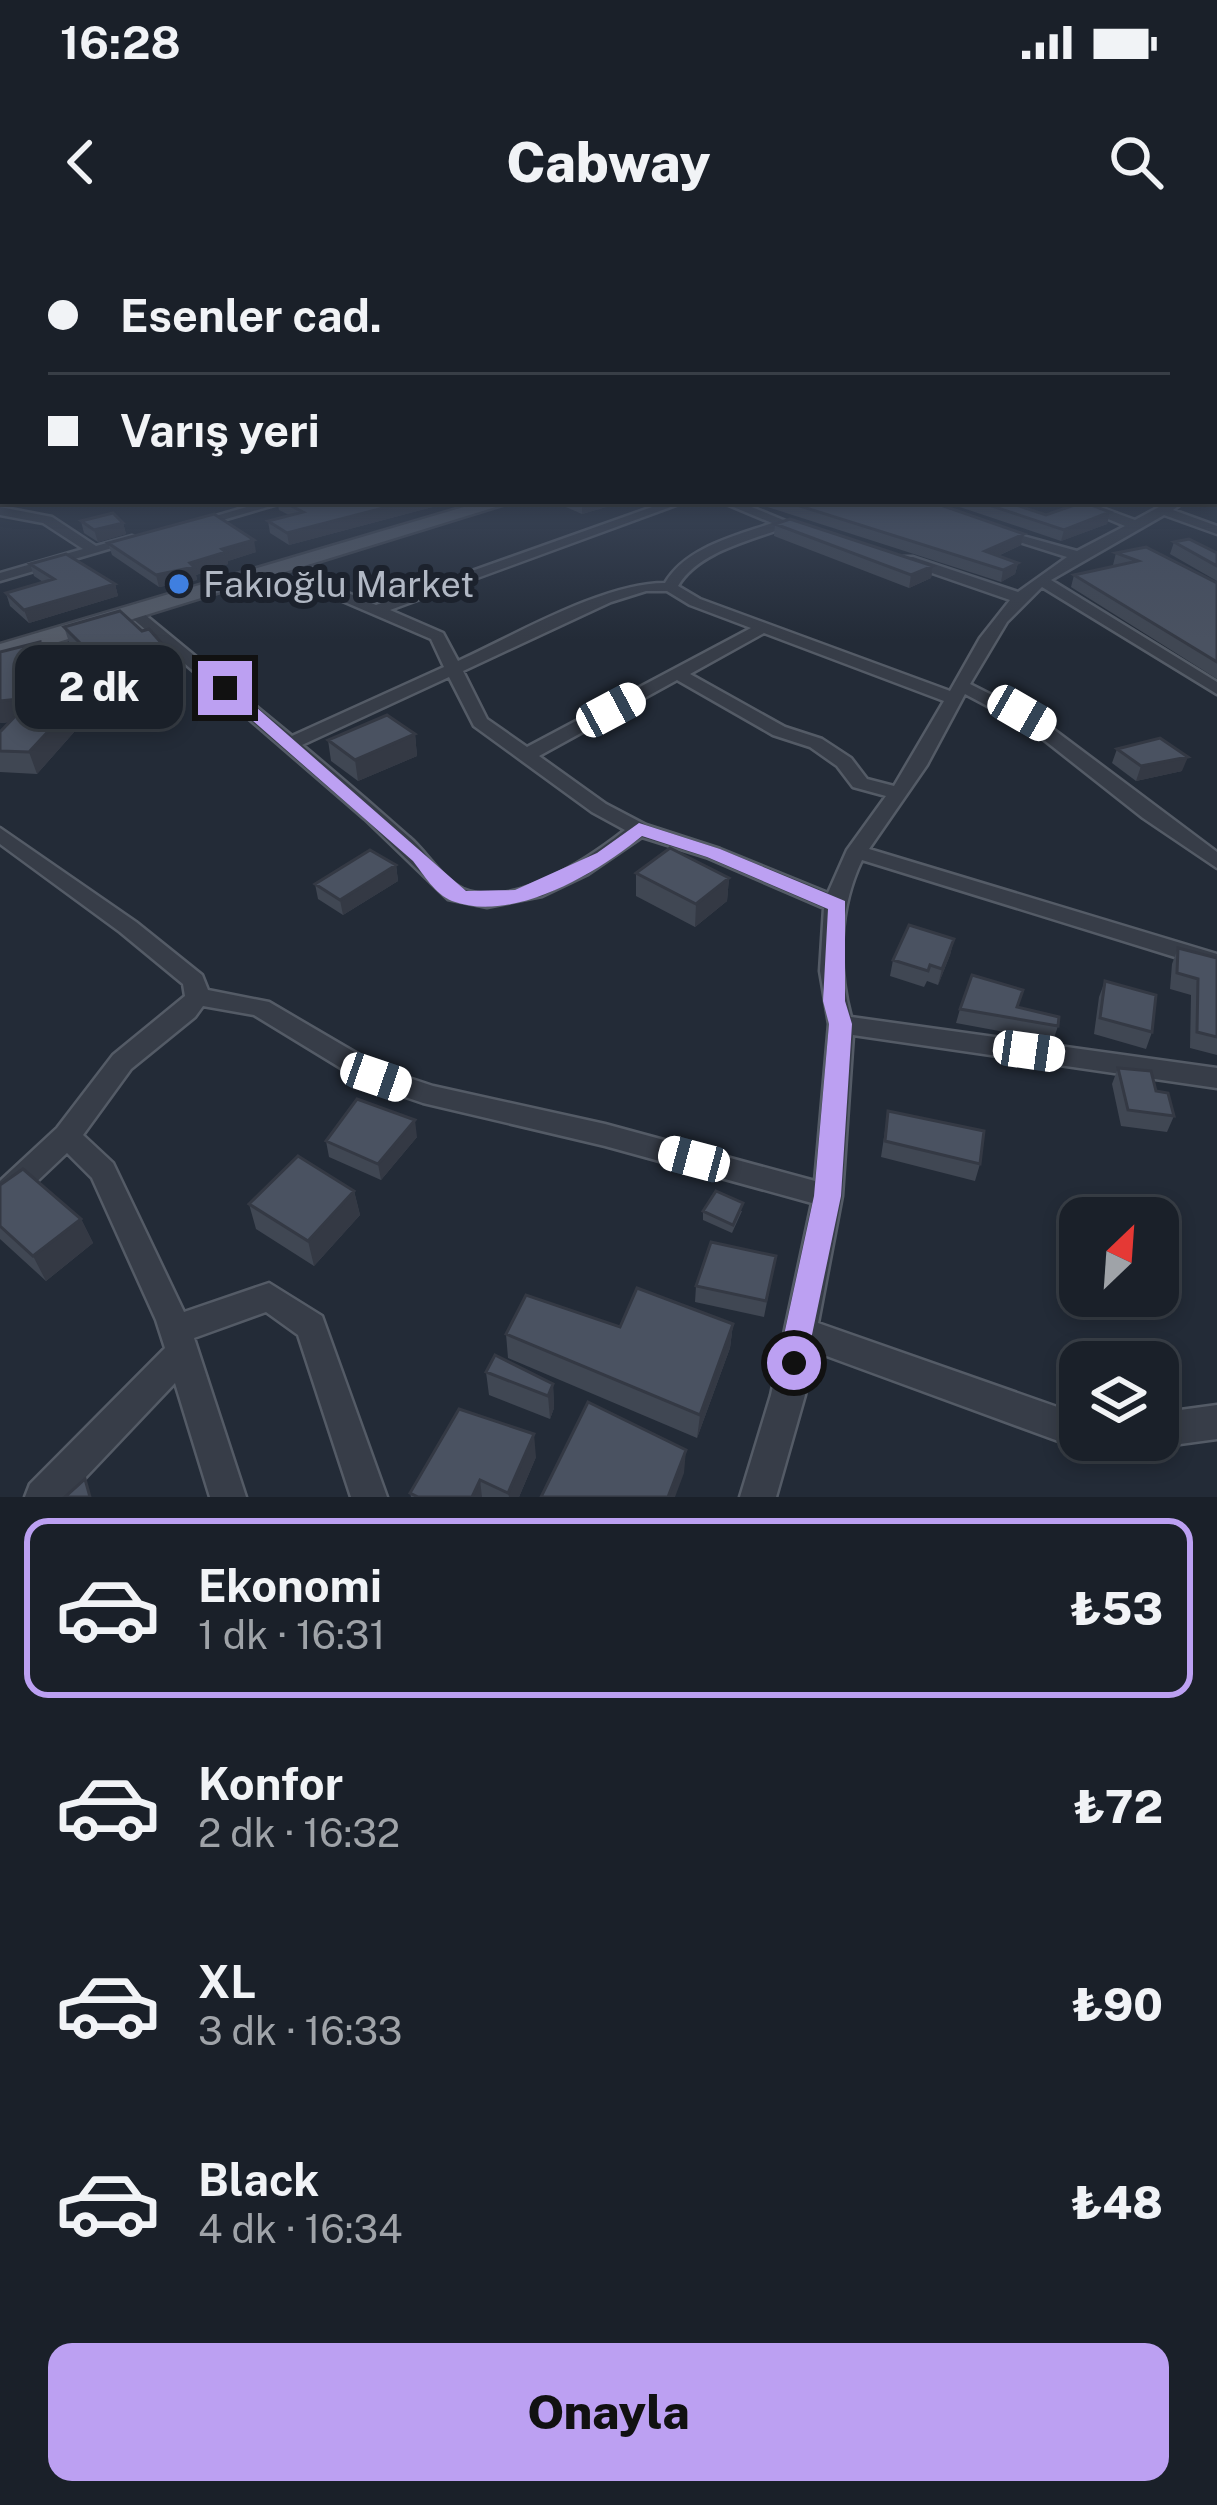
<!DOCTYPE html>
<html lang="tr">
<head>
<meta charset="utf-8">
<style>
	body { margin:0; font-family:"Public Sans",sans-serif; background:#272d35; color:#f1f3f6; height:100vh; display:flex; flex-direction:column; font-size:45px; white-space:nowrap }
	* { box-sizing:border-box; margin:0 }
	p { font-size:39px; color:#9fa3a8 }
	.icon { flex:none; width:66px; height:66px; fill:none; stroke:currentColor; stroke-width:2; stroke-linecap:round; stroke-linejoin:round }
	.map { position:relative; height:1257px; overflow:hidden }
	.side { display:flex; flex-direction:column; background:#1a2029; flex:1 }
	.side>* { flex:none }
	.top-card { position:absolute; left:0px; top:0px; width:1218px; height:264px; box-shadow:0 6px 18px #0003,0 0 0 3px #383e46; display:grid; align-content:center; height:264px; padding:0 48px; background:#1a2029 }
	.needle { width:78px; rotate:25deg }
	.fabs { position:absolute; left:1059px; top:957px; display:grid; gap:24px }
	.fabs a { display:grid; place-items:center; width:120px; height:120px; border-radius:24px; background:#1a2029; box-shadow:0 6px 18px #0003,0 0 0 3px #383e46; font-size:60px }
	.end { position:absolute; width:54px; height:54px; margin:-27px; border:15px solid #bca0f2; background:#111; box-shadow:0 0 0 6px #111 }
	.from { border-radius:50% }
	.bubble { position:absolute; height:84px; border-radius:24px; background:#1a2029; box-shadow:0 6px 18px #0003,0 0 0 3px #383e46; font-size:39px; font-weight:800; line-height:84px; text-align:center }
	.car { position:absolute; width:36px; height:72px; margin:-36px -18px; border-radius:15px; box-shadow:0 0 9px 3px #0007; background:linear-gradient(#fff 24%,#345 0 40%,#fff 0 76%,#345 0 86%,#fff 0) }
	.top-card b { display:flex; align-items:center; gap:42px; height:114px; font-size:45px }
	.top-card b+b { border-top:3px solid #383e46 }
	.top-card i { width:30px; height:30px; background:#f1f3f6 }
	ul { padding:21px 0 0; list-style:none }
	li { display:flex; align-items:center; gap:36px; height:180px; margin:0 24px 18px; padding:0 24px; border:6px solid transparent; border-radius:24px }
	li div { flex:1 }
	li b { display:block; font-size:45px }
	li em { font-style:normal; font-weight:800 }
	li.active { border-color:#bca0f2 }
	li>.icon { width:108px; height:108px; stroke-width:1.5 }
	.primary-button { display:flex; gap:24px; margin-top:auto; padding:24px 48px }
	.primary-button a { flex:1; height:138px; border-radius:24px; background:#bca0f2; color:#111; font-size:48px; font-weight:800; line-height:138px; text-align:center }
	.status { display:flex; justify-content:space-between; align-items:center; height:84px; padding:0 60px; background:#1a2029; direction:ltr }
	.status svg { height:33px; fill:currentColor }
	header { display:flex; justify-content:space-between; align-items:center; height:156px; padding:0 48px; background:#1a2029; font-size:54px; font-weight:800 }
	.map>svg:first-child { display:block }
	.lines { fill:none; stroke-linecap:round; stroke-linejoin:round }
	.street-casing { stroke:#545b66; stroke-width:5 }
	.primary-casing { stroke:#404651; stroke-width:5 }
	.street { fill:#373d48; fill-rule:evenodd }
	.primary { fill:#555c68; fill-rule:evenodd }
	.wall { fill:#404753 }
	.shaded-wall { fill:#343944 }
	.building { fill:#4a5261; stroke:#343944; stroke-width:3 }
	.route { fill:#bca0f2 }
	.shop-dot { fill:#3f7fe0; stroke:#1c222d; stroke-width:4.5 }
	.labels { text-anchor:middle; dominant-baseline:central; stroke-width:12; stroke-linejoin:round; paint-order:stroke }
	.far-poi-label { font-size:36px; fill:#b1b8c4; stroke:#1c222d; text-anchor:start }
</style>
</head>
<body>
<div class="status"><b>16:28</b><svg viewBox="0 0 49 12"><path d="M0 12V9h3v3zM5 12V6h3v6zM10 12V3h3v9zM15 12V0h3v12zM26 1h20v11H26zM47 4h2v5h-2z"/></svg></div>
<header><svg class="icon" aria-label="back" viewBox="0 0 24 24"><path d="M15 5l-7 7 7 7"/></svg>Cabway<svg class="icon" aria-label="search" viewBox="0 0 24 24"><circle cx="10" cy="10" r="6"/><path d="M15 15l6 6"/></svg></header>
<div class="map">
<svg width="1217" height="1257" viewBox="0 0 1217 1257">
	<rect width="100%" height="100%" fill="#232b37"/>
	<g class="lines">
		<defs>
			<path id="street" d="M1215,237H1217V245H1215Z
				M0,243H3V251H0Z
				M267,261H288L192,289L185,285Z
				M669,261H687L390,370L443,393L458,421C515,395 603,343 665,343C686,307 736,296 772,283L719,261H737L793,284C757,300 700,309 678,346L700,359L950,451L980,398L1010,360L903,323V317H913L1018,352L1067,317L991,293V287L1077,311L1125,286L1065,261H1083L1135,280L1170,261H1185L1173,270L1217,286V294L1164,275L1051,340L1217,442V454L1042,347L1007,382L970,444L1041,480L1217,612V628L1143,578L1029,488L965,454L927,525L869,609L1217,714V730L862,620C839,668 837,725 851,777L1217,828V848L853,795L842,956L818,1083L1080,1175V1200H1094L1092,1204L1080,1209L813,1111L805,1155L776,1257H740L771,1155L812,963L605,906L423,863L367,844L254,775L203,766L195,777L131,829L83,895L113,923L184,1072L269,1043L322,1076L387,1257H351L298,1095L266,1072L194,1098L246,1257H210L175,1143L67,1257H25L30,1244L165,1108L156,1080L92,938L67,913L10,967L0,971V941L57,888L113,815L185,756L183,744L120,692L0,604V588L136,682L202,735L208,750L269,762L385,830L433,846L605,884L815,941L829,784L820,731L824,668L706,617L642,597L588,634L542,656L487,667L448,659L365,579L125,372L138,369L292,496L444,427L431,399L310,347L295,323L297,320H307L320,341L376,365ZM646,351H667L690,365L751,388L527,507L487,479L463,431L611,362ZM764,393L944,461L894,546L867,539L851,518L822,499L785,487L690,434ZM449,437L474,486L592,572L625,590C588,619 513,670 463,649C441,639 427,612 409,597C374,566 338,535 302,505ZM677,440L773,495L810,507L837,526L853,547L886,556L847,610L828,653L720,609L646,585L606,564L539,516Z
				M0,267L52,277L96,306L132,296L139,300L0,341V333L83,309L43,283L0,275Z
				M1217,1165V1199L1158,1207L1146,1202L1158,1200V1173Z"/>
			<path id="primary" d="M484,261H515L0,420V404Z"/>
		</defs>
		<use href="#street" class="street-casing"/>
		<use href="#primary" class="primary-casing"/>
		<use href="#street" class="street"/>
		<use href="#primary" class="primary"/>
	</g>
	<path class="wall" d="M277,261H455L289,305L270,293L268,281L289,275L279,270Z
		M552,261H606V267L582,274Z
		M749,261H929L1024,294L1021,305L998,316L1018,323L1015,334L1001,342Z
		M942,261H1004L1046,275L1110,272L1107,284L1061,301Z
		M81,281L123,283L126,294L98,302L84,293Z
		M775,284L933,326L931,338L909,348L774,296Z
		M1174,302L1217,313V341L1170,314Z
		M108,303L256,312L228,321V324L196,335L197,340L159,347L112,315Z
		M1116,313L1217,343V439L1071,347L1074,335L1115,326L1113,325Z
		M30,324L115,344L118,356L29,383L10,366L6,353L43,342L34,336Z
		M64,387L178,422L183,440L107,462L93,444L87,425L89,424L70,405Z
		M47,423L48,443L40,468L68,470L75,491L37,534L0,532V492L10,482L0,483Z
		M415,494L417,516L358,541L331,521L328,500Z
		M1117,509L1182,531L1136,541L1112,523Z
		M396,625L398,641L343,675L318,659L315,644Z
		M636,633L729,638L727,661L695,687L636,656Z
		M954,699L950,715L938,745L927,741L924,747L890,736L893,720Z
		M1178,708L1217,718V815L1190,808L1191,755L1170,749L1172,724Z
		M1105,741L1152,792L1146,809L1094,794L1099,757Z
		M1018,767L1058,786L1053,801L956,783L960,769Z
		M1118,828L1156,851L1174,876L1167,892L1121,886L1112,844Z
		M888,871L980,924L975,941L881,917Z
		M417,897L381,940L329,917L326,901Z
		M0,945L81,979L93,1003L46,1041L0,999Z
		M354,951L360,975L314,1026L256,989L249,964Z
		M703,971H742L732,993L703,980Z
		M776,1016L764,1077L695,1062L696,1046Z
		M733,1084L730,1108L697,1198L508,1118L506,1094Z
		M486,1132L553,1144L554,1168L550,1179L489,1155Z
		M536,1217L519,1257H411L410,1253Z"/>
	<path class="shaded-wall" d="M410,261H455L289,305L287,293Z
		M587,261H606V267L582,274V263Z
		M1110,272L1107,284L1061,301L1064,290Z
		M123,283L126,294L98,302L94,290Z
		M1024,294L1021,305L982,323L985,311Z
		M254,300L256,312L228,321V324L196,335L197,340L159,347L156,335L190,323L222,309Z
		M1018,323L1015,334L1001,342L1003,330Z
		M933,326L931,338L909,348L911,335Z
		M115,344L118,356L29,383L24,370Z
		M40,402L47,423L48,443L36,479L0,483V461Z
		M178,422L183,440L107,462L101,443Z
		M68,470L75,491L37,534L29,512Z
		M415,494L417,516L358,541L355,520Z
		M1188,517L1182,531L1136,541L1141,526Z
		M396,625L398,641L343,675L340,660Z
		M729,638L727,661L695,687L696,664Z
		M954,699L950,715L938,745L942,729Z
		M415,880L417,897L381,940L378,924Z
		M354,951L360,975L314,1026L308,1001Z
		M81,979L93,1003L46,1041L33,1016Z
		M733,1084L730,1108L697,1198L700,1175Z
		M553,1144L554,1168L550,1179L548,1156Z
		M534,1194L536,1217L519,1257H509L508,1253Z
		M686,1210L684,1233L675,1257H668Z
		M480,1240L482,1257H472Z"/>
	<path class="building" d="M282,261L343,262L410,261L287,293L268,281L303,272Z
		M784,261H929L1024,294L985,311L1018,323L1003,330Z
		M977,261H1004L1046,275L1083,262L1110,272L1064,290Z
		M113,273L123,283L94,290L81,281Z
		M214,274L254,300L222,309L226,312L190,323L194,327L156,335L108,303Z
		M790,279L933,326L911,335L775,284Z
		M1189,299L1217,313V326L1174,302Z
		M1146,307L1217,343V422L1074,335L1138,321L1116,313Z
		M66,314L115,344L24,370L6,353L54,339L30,324Z
		M120,371L142,391L149,389L178,422L101,443L87,425L99,422L64,387Z
		M40,402L41,423L28,458L0,461V412Z
		M24,467L68,470L29,512L0,511V492Z
		M387,475L415,494L355,520L328,500Z
		M1160,498L1188,517L1141,526L1117,509Z
		M670,608L729,638L696,664L636,633Z
		M370,610L396,625L340,660L315,644Z
		M909,685L954,699L942,729L930,725L928,731L893,720Z
		M1178,708L1217,718V797L1197,792L1198,739L1177,733Z
		M972,735L1023,750L1017,767L1059,777L1058,786L960,769Z
		M1105,741L1156,755L1152,792L1100,778Z
		M1118,828L1151,831L1156,851L1168,853L1174,876L1128,870Z
		M357,859L415,880L378,924L326,901Z
		M888,871L984,891L980,924L885,901Z
		M298,916L354,951L308,1001L249,964Z
		M23,929L81,979L33,1016L0,986V945Z
		M716,951L743,963L733,985L703,971Z
		M711,1002L776,1016L766,1061L696,1046Z
		M637,1048L733,1084L700,1175L506,1094L526,1055L620,1087Z
		M495,1115L553,1144L548,1156L486,1132Z
		M588,1162L686,1210L668,1257H541Z
		M459,1169L534,1194L508,1253L480,1240L472,1257H418L410,1253Z
		M85,1239L90,1257H65Z"/>
	<linearGradient id="sky" x2="0" y2="1"><stop stop-color="#13181e"/><stop offset="0.56" stop-color="#3f4a5e"/><stop offset="1" stop-color="#3f4a5e" stop-opacity="0"/></linearGradient>
	<rect width="1217" height="400" fill="url(#sky)"/>
	<path class="route" d="M220,445H231L466,651L515,650L597,613L639,583L720,609L845,661V761L852,784L841,956L804,1133L794,1137L783,1133L778,1123L814,956L829,784L823,761L828,669L707,617L642,596C597,633 513,684 452,661C435,654 424,635 413,621L220,452Z"/>
	<circle class="shop-dot" cx="179" cy="344" r="12"/>
	<g class="labels">
		<g class="far-poi-label">
			<text x="203" y="344">Fakıoğlu Market</text>
		</g>
	</g>
</svg>
<div class="fabs">
<a><svg class="needle" viewBox="-14 -14 28 28"><path d="M0-13l5 13h-10z" fill="#e53935"/><path d="M0 13l5-13h-10z" fill="#9fa3a8"/></svg></a>
<a><svg class="icon" aria-label="layers" viewBox="0 0 24 24"><path d="M12 4l9 5-9 5-9-5zM3 14l9 5 9-5"/></svg></a>
</div>
<i class="end from" style="left:794px;top:1123px"></i>
<i class="end" style="left:225px;top:448px"></i>
<div class="bubble" style="left:15px;top:405px;width:168px">2 dk</div>
<i class="car" style="left:611px;top:470px;rotate:62deg"></i>
<i class="car" style="left:1022px;top:473px;rotate:120deg"></i>
<i class="car" style="left:1029px;top:811px;rotate:98deg"></i>
<i class="car" style="left:376px;top:837px;rotate:109deg"></i>
<i class="car" style="left:694px;top:919px;rotate:285deg"></i>
<div class="top-card">
<b><i class="from"></i>Esenler cad.</b>
<b><i></i>Varış yeri</b>
</div>
</div>
<section class="side">
<ul>
<li class="active"><svg class="icon" aria-label="car" viewBox="0 0 24 24"><path d="M5 17H2v-5l4-1 3-4h7l3 4 3 1v5h-3M9 17h6M6 11h13"/><circle cx="7" cy="17" r="2"/><circle cx="17" cy="17" r="2"/></svg><div><b>Ekonomi</b><p>1 dk · 16:31</p></div><em>₺53</em></li>
<li><svg class="icon" aria-label="car" viewBox="0 0 24 24"><path d="M5 17H2v-5l4-1 3-4h7l3 4 3 1v5h-3M9 17h6M6 11h13"/><circle cx="7" cy="17" r="2"/><circle cx="17" cy="17" r="2"/></svg><div><b>Konfor</b><p>2 dk · 16:32</p></div><em>₺72</em></li>
<li><svg class="icon" aria-label="car" viewBox="0 0 24 24"><path d="M5 17H2v-5l4-1 3-4h7l3 4 3 1v5h-3M9 17h6M6 11h13"/><circle cx="7" cy="17" r="2"/><circle cx="17" cy="17" r="2"/></svg><div><b>XL</b><p>3 dk · 16:33</p></div><em>₺90</em></li>
<li><svg class="icon" aria-label="car" viewBox="0 0 24 24"><path d="M5 17H2v-5l4-1 3-4h7l3 4 3 1v5h-3M9 17h6M6 11h13"/><circle cx="7" cy="17" r="2"/><circle cx="17" cy="17" r="2"/></svg><div><b>Black</b><p>4 dk · 16:34</p></div><em>₺48</em></li>
</ul>
<div class="primary-button"><a>Onayla</a></div>
</section>
</body>
</html>
